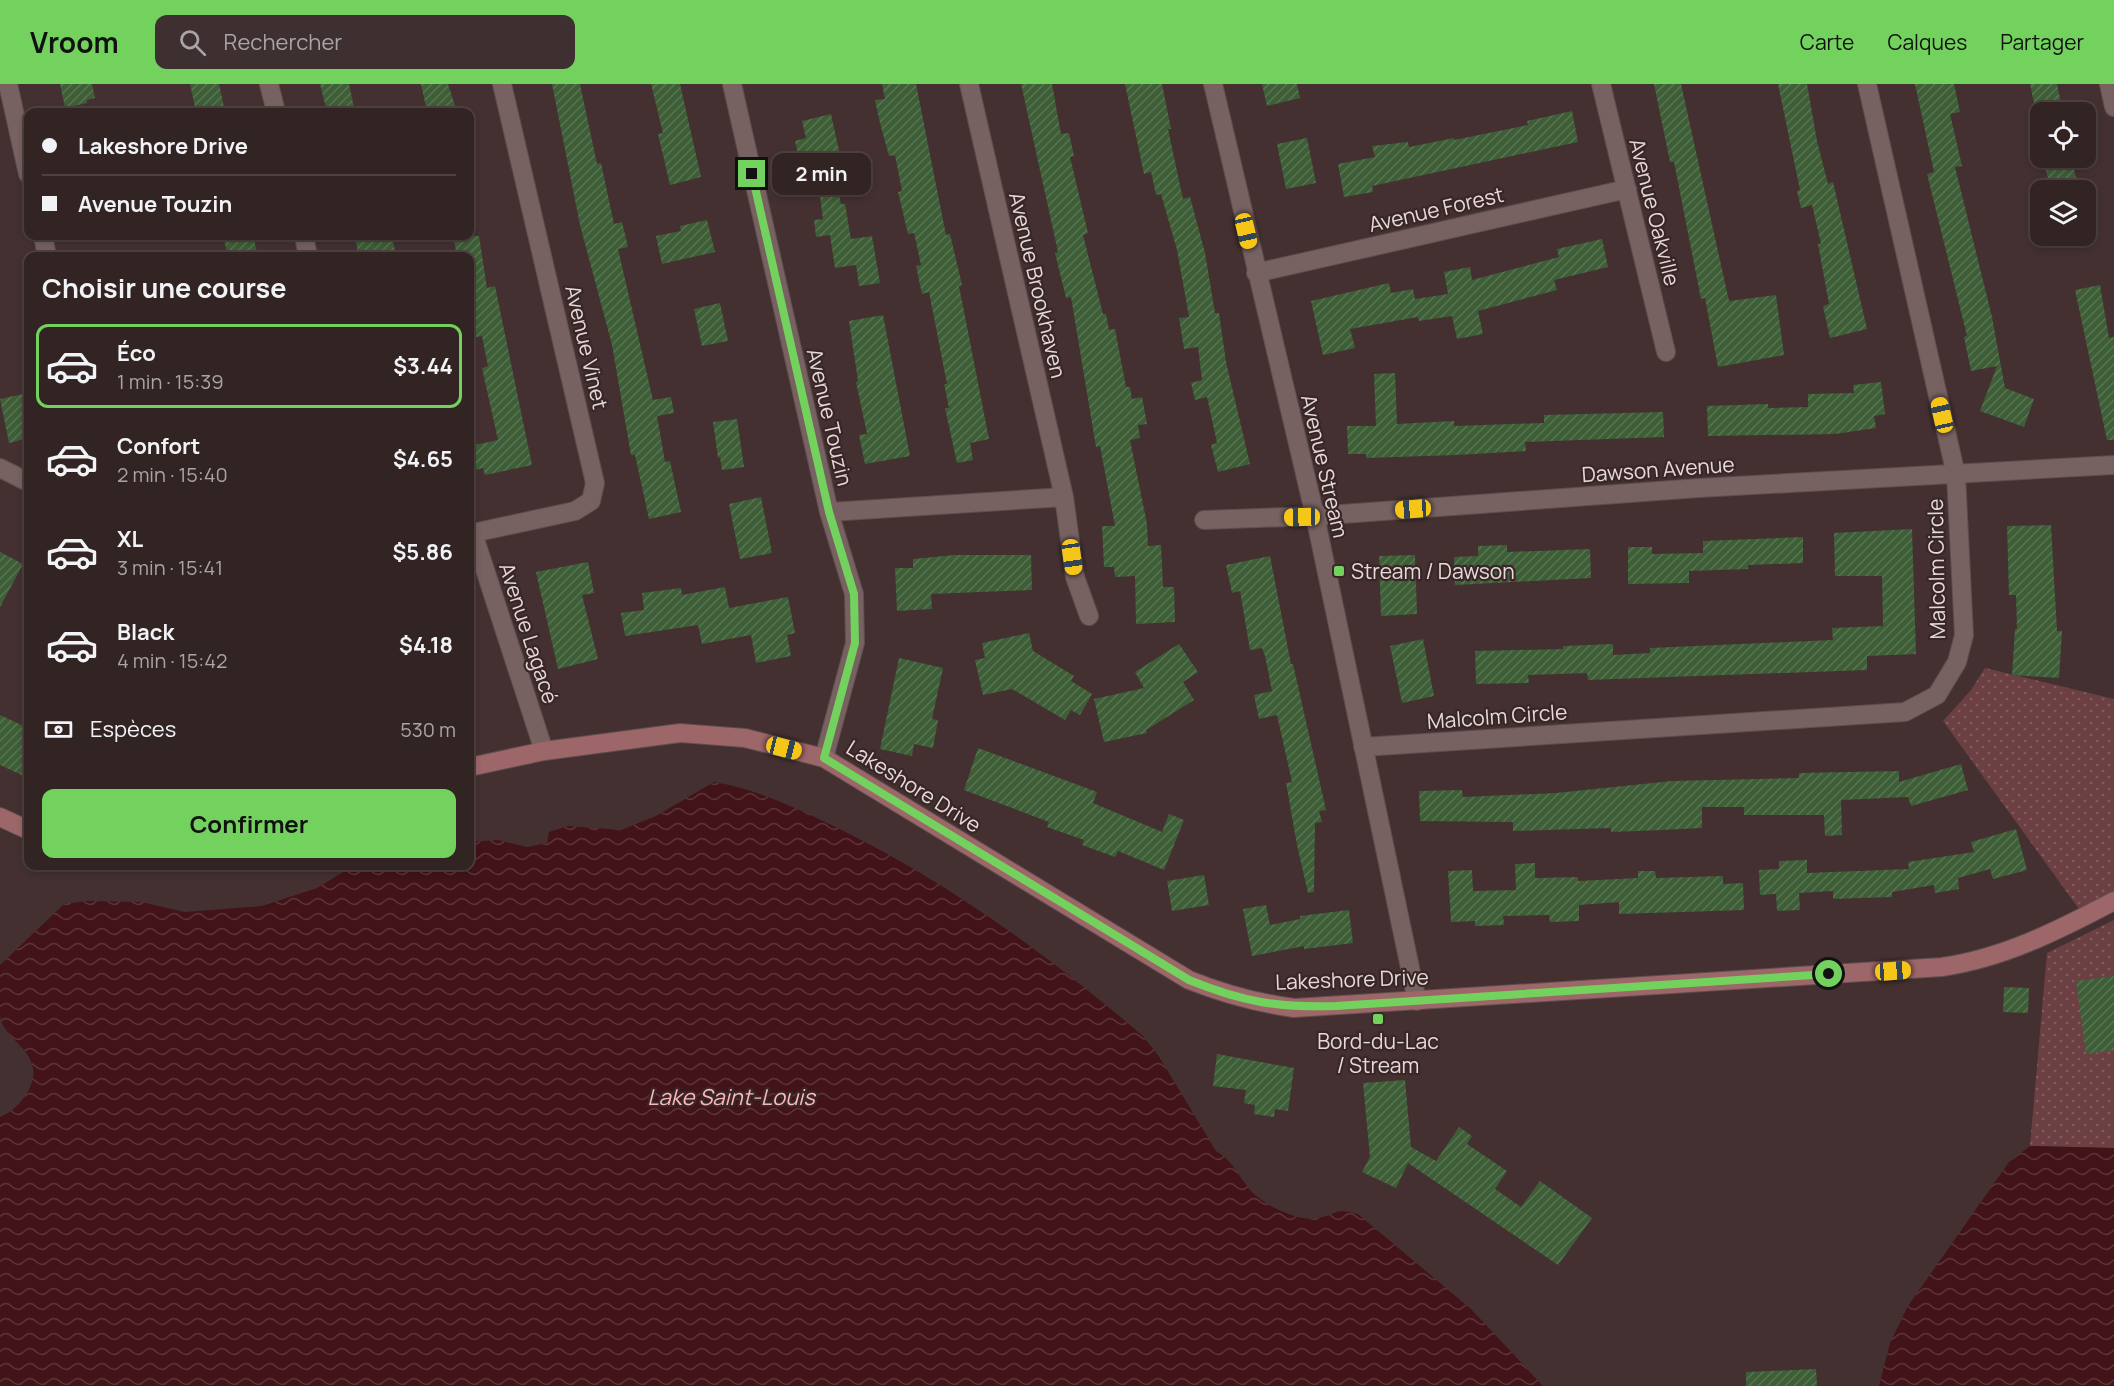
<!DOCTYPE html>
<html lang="fr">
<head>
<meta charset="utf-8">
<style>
	body { margin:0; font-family:Manrope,sans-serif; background:#3e3031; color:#f1f3f6; height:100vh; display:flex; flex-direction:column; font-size:22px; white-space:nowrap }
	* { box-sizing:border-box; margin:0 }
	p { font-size:20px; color:#a9a4a6 }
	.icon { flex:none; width:33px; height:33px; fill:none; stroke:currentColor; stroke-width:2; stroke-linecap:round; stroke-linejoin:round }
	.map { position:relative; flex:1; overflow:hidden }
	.sheet { position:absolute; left:24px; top:168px; width:450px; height:618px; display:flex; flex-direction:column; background:#332424; border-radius:12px; box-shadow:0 3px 9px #0003,0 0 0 2px #4e4141 }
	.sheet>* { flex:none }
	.guide { position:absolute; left:24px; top:24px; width:450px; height:132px; border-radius:12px; box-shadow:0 3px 9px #0003,0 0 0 2px #4e4141; display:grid; align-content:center; height:132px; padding:0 18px; background:#332424 }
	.fabs { position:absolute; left:2030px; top:18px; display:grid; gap:12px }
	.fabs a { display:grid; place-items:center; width:66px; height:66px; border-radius:12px; background:#332424; box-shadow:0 3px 9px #0003,0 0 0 2px #4e4141; font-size:30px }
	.end { position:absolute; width:27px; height:27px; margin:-14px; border:8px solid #73d25d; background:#111; box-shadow:0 0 0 3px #111 }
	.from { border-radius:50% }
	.bubble { position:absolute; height:42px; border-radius:12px; background:#332424; box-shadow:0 3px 9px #0003,0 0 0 2px #4e4141; font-size:20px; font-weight:700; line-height:42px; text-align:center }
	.car { position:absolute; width:18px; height:36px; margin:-18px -9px; border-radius:8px; box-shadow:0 0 4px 2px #0007; background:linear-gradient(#f5c518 24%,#345 0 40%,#f5c518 0 76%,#345 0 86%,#f5c518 0) }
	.guide b { display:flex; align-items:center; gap:21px; height:57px; font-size:22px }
	.guide b+b { border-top:2px solid #4e4141 }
	.guide i { width:15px; height:15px; background:#f1f3f6 }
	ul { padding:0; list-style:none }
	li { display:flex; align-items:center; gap:18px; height:84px; margin:0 12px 9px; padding:0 6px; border:3px solid transparent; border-radius:12px }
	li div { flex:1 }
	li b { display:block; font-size:22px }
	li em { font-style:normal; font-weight:700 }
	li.selected { border-color:#73d25d }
	li>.icon { width:54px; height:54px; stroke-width:1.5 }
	h2 { padding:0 18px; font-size:27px; line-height:72px }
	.pay { display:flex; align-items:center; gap:15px; height:66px; padding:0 18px; font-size:22px }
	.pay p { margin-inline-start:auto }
	.primary-button { display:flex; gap:12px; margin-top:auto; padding:12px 18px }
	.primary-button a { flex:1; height:69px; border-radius:12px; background:#73d25d; color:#111; font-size:24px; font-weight:700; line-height:69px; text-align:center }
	header { display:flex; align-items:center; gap:36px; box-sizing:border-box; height:84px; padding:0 30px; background:#73d25d; color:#111 }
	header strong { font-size:28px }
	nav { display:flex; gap:33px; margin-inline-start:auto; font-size:21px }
	.search { width:420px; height:54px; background:#3e3031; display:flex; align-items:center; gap:15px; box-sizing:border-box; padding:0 21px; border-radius:12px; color:#a9a4a6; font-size:22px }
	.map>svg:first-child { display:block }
	.park { fill:url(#park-dots) }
	.water { fill:url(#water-waves) }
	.building { fill:url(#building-hatch) }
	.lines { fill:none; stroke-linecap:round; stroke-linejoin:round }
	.street-casing { stroke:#5e4e4e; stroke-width:20 }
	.secondary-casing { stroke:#5e4e4e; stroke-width:20 }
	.street { stroke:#776161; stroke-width:18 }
	.secondary { stroke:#9d6669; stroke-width:18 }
	.route { stroke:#73d25d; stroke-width:8 }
	.poi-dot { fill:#73d25d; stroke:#392627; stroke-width:2 }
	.labels { text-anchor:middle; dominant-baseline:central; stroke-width:4.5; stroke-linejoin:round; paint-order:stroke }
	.street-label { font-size:21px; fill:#e6d9d9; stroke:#392627 }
	.poi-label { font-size:21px; fill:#e6d9d9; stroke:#392627; text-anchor:start }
	.water-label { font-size:22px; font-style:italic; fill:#fdb7b8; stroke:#392627 }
</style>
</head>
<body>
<header>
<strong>Vroom</strong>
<div class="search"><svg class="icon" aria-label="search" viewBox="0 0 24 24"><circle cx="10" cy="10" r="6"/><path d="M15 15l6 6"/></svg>Rechercher</div>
<nav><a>Carte</a><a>Calques</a><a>Partager</a></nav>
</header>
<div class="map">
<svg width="2114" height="1302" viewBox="0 0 2114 1302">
	<defs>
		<pattern id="park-dots" width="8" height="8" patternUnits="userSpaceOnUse" patternTransform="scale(1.5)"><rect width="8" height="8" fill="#6c4042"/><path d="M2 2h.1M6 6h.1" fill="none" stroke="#815b5d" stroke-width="1.8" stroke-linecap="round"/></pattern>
		<pattern id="water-waves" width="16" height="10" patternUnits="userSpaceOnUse" patternTransform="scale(1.5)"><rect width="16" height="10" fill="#421318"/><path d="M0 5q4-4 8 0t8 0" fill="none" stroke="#5d3539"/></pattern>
		<pattern id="building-hatch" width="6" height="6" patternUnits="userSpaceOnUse" patternTransform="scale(1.5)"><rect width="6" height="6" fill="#3d5e36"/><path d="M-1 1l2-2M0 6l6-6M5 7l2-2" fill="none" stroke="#597452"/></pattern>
	</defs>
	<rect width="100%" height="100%" fill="#443030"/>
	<path class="park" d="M1985,584L2114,615V814L2079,825L1943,637L1971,606Z
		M2114,836V1064L2030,1062L2047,869Z"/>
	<path class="water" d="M714,698C752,704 787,720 821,736C938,791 1045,868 1143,952L1158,971L1216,1067C1238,1080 1241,1101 1259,1114C1272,1125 1302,1138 1319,1134C1340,1129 1334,1124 1358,1130L1471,1225L1543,1302H0V1033C12,1028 20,1020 27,1009C50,969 4,959 0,932C0,916 0,897 0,881L64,820L86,817L141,818L185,828L224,825L262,822L317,804L353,782H470V758L498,756L527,763L547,759L549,748L568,742L621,746L656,732Z
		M2030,1062L2114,1064V1302H1879L1890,1259L1908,1222L2009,1078Z"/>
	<path class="building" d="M60,0H92L95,14L87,16V19L65,24Z
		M190,0H219L225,28H196Z
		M320,0H349L355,28H327Z
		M421,0H448L457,28H427Z
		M552,0H580L597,80L601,79L614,140L622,138L628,163L618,165L653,316L671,313L674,329L657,332L665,378L670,377L681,428L649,435L635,371H631L612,261L580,141Z
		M651,0H680L701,93L670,101L658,50L663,49Z
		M882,0H916L946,151L950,150L962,201L959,202L989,355L970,359L973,376L957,379L945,324H949L944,300H947L929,208L922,210L916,182L921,181L914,149L908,150L898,108L902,107L895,71L889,72L880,39L875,16L885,15Z
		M1021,0H1052L1061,50L1069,49L1074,72L1070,73L1088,149L1083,151L1103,230H1106L1109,246L1115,245L1126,303H1130L1132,315L1142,313L1147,340L1138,341L1140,354L1130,356L1147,440L1148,462L1161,461L1163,503H1174L1175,538L1136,540L1135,492L1115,493L1114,483H1104L1102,442H1115L1100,362L1096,363L1071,213L1066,214L1055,169L1058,168Z
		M1125,0H1162L1171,45H1168L1183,115L1190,113L1205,169L1215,229H1219L1226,278L1250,380L1218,388L1211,361L1217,359L1207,313L1195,316L1191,299L1202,296L1198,263L1184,265L1179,234L1189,233L1177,166L1161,110L1156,111L1151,88L1144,90Z
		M1262,0H1297L1300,14L1267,22Z
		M1654,0H1681L1729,217L1776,211L1784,271L1718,283L1705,214L1701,215L1674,78H1670Z
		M1778,0H1807L1817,57L1828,100L1833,98L1867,245L1830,254L1823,222L1829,220L1818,160H1821L1812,121L1801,124L1797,107L1800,106Z
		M1915,0H1954L1960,28L1950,30L1962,82L1955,83L1992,233L2005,304L2034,315L2024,343L1980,327L1997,282L1971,287L1964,253L1967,252L1927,90L1934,88Z
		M2030,0H2057L2061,19L2035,24Z
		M1572,27L1578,58L1372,102L1373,108L1344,113L1338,80L1375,73L1372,62L1408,58L1409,63L1454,54V56L1528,41L1527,37Z
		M831,30L842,80L832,83L841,120H845L851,155L872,152L880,199L859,202L856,181L835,184L830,151L816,153L814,136L823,135L818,98L805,101L795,57L806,54L802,37Z
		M1307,54L1316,99L1286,105L1277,60Z
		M2065,74H2071L2079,106H2051L2044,79Z
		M707,136L715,168L662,180L656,152L681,147L680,142Z
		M223,152H253L258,172H228Z
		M372,152H392L396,172H359L355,155Z
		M453,152H479L487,204L495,202L532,381L485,391L483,384L470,387V362L498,356L482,284L488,282L482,252L470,254V172H457Z
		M1602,155L1608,183L1554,196L1557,206L1478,227L1483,250L1457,255L1452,232L1419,237L1418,233L1350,245L1355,264L1323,271L1311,217L1389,199L1391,209L1413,205L1415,215L1448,210L1444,188L1470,183L1472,196L1559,173L1557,165Z
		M2100,201L2109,254L2114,253V356H2107L2075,206Z
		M720,219L728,257L702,262L694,225Z
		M883,231L910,372L865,380L859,351L867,350L856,298L858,297L849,237Z
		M1395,289L1397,340L1454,337V342L1544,339V331L1663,328L1664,353L1525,358L1526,367L1456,371L1366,374V370H1348L1347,342H1376L1374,290Z
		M1881,298L1885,330L1874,332L1876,344L1835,350L1708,352L1707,322L1768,320V324L1808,323V310L1854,309L1853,301Z
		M23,310L28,334V354L9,359L0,315Z
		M737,335L744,383L722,386L720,373L718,374L713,338Z
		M761,413L772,469L740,475L729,420Z
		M2051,441L2057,547H2062L2059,594L2012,591L2015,545H2017L2016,511H2009L2007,442Z
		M1912,445L1916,570L1867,572V586L1588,596L1587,589L1528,591L1529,599L1476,600L1475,567L1563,565V562L1613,560V571L1650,569V564L1833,556L1832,544L1883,542L1882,492H1835L1834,449Z
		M1803,453V479L1748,481V485L1689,487V499L1628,500V463H1652V470L1703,469V457Z
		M1507,461V468L1590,465L1591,494L1455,501L1454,473L1478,472V462Z
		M0,468L23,480L0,523Z
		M955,471H1031L1032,506L931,510L932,525L897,527L895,484H913V475Z
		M1415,471L1417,530L1381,532L1379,472Z
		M1270,472L1291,580H1293L1326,726L1319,727L1322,738L1315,739L1314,808L1308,809L1297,761L1286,699L1292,698L1277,631L1259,635L1254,611L1272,607L1265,572L1262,564L1250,566L1240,507L1232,509L1226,481Z
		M588,478L594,509L582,511L598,575L558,585L536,488Z
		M725,503L729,524L788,513L795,549L787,551L791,572L756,579L751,551L702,560L698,541L625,552L621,529L644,526L642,509L681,504L682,511Z
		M1029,549L1033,567L1074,592L1071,597L1092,610L1080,631L1071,626L1065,636L1012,605L983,611L975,576L985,574L982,559Z
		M1423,555L1434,612L1402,619L1390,562Z
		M1179,560L1198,588L1183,598L1194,616L1146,646L1147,649L1104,658L1094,615L1144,604L1135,588Z
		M899,574L943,584L932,635L938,636L933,664L914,660L912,672L880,665Z
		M0,631L28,644V694L0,681Z
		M978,664L1097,708L1093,719L1162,748L1169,730L1184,736L1164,786L1118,767L1115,773L1082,761L1084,756L1047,743L1049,738L964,706Z
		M1961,680L1968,706L1911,722L1908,713L1841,716L1842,751L1825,752L1824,731H1744V723H1702V744L1662,746L1611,748V744L1513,747V738L1420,737L1419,707L1462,706L1463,713L1556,709L1672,697L1799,694V689L1899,687V698Z
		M2016,745L2027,786L1993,795L1990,785L1958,794L1959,805L1935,809L1934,801L1892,808V813L1833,815V807L1799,809L1800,826L1777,827L1776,810L1760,811L1759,786L1779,785V777L1807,776V789L1909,785L1908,778L1974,768L1971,758Z
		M1535,779V794L1578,793V797L1638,794V787H1655L1656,794L1723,792V800L1743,799L1744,826L1619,830V818L1579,821V837L1550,838L1549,831L1503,832L1504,841L1475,842V837L1451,838L1448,787L1472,786L1473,807L1516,806L1515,780Z
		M1204,791L1209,821L1172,827L1167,797Z
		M1266,821L1270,841L1300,835V832L1349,826L1353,859L1304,865V862L1252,872L1243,825Z
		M2114,892V966L2086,970L2076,897Z
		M2004,903L2029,904L2028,929L2003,928Z
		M1217,970L1294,984L1288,1027L1275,1025L1274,1033L1254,1030L1255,1021L1244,1019L1246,1006L1213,1002Z
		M1405,996L1411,1063L1436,1077L1459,1043L1472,1052L1467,1060L1507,1087L1495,1105L1521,1123L1540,1097L1592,1134L1558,1181L1408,1079L1396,1104L1362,1088L1370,1073L1363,999Z
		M1816,1285L1817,1302H1746V1288Z"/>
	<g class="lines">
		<defs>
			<path id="street" d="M8,0L28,90
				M269,0L276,28
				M732,0L829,428L854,510L855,559L824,674
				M969,0L1064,413L1075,493L1089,532
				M1213,0L1315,432L1417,917
				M1601,0L1666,268
				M2109,0L2114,23
				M43,152L47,172
				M304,152L308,172
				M1256,189L1627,105
				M0,384L28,398
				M829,428L1064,413
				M1204,436L1315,432L1699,404L2114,381
				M470,449H473L544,667
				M473,449L575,427L591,417L595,399L502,0
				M1363,663L1905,628L1937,611L1957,578L1964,551L1956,391L1867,0"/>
			<path id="secondary" d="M470,683L544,667L680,649L745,654L824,674L1189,896C1224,910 1257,919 1294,924L1942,883C2004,874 2059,846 2114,817
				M0,733L28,746"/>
		</defs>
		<use href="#street" class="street-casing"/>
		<use href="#secondary" class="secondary-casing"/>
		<use href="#street" class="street"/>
		<use href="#secondary" class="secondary"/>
	</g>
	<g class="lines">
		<path class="route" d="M752,90L829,428L854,510L855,559L824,674L1189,896C1243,918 1278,924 1336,922L1829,890"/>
	</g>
	<g class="poi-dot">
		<rect x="1333" y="481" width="12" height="12" rx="3"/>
		<rect x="1372" y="929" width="12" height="12" rx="3"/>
	</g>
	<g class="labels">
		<g class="street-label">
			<text transform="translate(1436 125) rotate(-13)">Avenue Forest</text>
			<text transform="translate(1655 128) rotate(76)">Avenue Oakville</text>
			<text transform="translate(1038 201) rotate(77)">Avenue Brookhaven</text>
			<text transform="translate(587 263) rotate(77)">Avenue Vinet</text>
			<text transform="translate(830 333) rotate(77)">Avenue Touzin</text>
			<text transform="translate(1325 382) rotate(77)">Avenue Stream</text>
			<text transform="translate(1658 385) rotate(-4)">Dawson Avenue</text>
			<text transform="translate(1936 485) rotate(-91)">Malcolm Circle</text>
			<text transform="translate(529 549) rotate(72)">Avenue Lagacé</text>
			<text transform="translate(1497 632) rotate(-4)">Malcolm Circle</text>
			<text transform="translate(914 702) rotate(32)">Lakeshore Drive</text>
			<text transform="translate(1352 895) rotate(-2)">Lakeshore Drive</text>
		</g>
		<g class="poi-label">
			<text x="1351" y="487">Stream / Dawson</text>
			<text x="1378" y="957" text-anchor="middle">Bord-du-Lac<tspan x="1378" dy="24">/ Stream</tspan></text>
		</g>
		<g class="water-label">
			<text x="731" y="1013">Lake Saint-Louis</text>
		</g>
	</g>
</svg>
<div class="fabs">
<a><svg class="icon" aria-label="locate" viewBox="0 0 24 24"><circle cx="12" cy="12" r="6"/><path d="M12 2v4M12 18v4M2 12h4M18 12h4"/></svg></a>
<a><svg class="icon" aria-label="layers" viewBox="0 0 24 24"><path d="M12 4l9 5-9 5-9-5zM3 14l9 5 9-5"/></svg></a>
</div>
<i class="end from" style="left:1829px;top:890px"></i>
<i class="end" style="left:752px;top:90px"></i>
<div class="bubble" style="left:772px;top:69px;width:99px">2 min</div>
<i class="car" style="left:1246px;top:147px;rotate:167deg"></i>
<i class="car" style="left:1942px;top:331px;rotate:347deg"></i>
<i class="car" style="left:1413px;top:425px;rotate:266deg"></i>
<i class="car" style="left:1302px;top:433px;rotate:269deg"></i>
<i class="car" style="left:1072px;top:473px;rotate:172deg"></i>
<i class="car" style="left:784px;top:664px;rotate:104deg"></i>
<i class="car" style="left:1893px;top:887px;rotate:86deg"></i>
<div class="guide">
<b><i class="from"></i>Lakeshore Drive</b>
<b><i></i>Avenue Touzin</b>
</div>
<section class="sheet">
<h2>Choisir une course</h2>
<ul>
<li class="selected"><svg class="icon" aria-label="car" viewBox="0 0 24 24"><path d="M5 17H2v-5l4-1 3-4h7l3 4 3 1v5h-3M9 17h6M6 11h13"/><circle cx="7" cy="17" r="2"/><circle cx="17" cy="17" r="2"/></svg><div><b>Éco</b><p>1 min · 15:39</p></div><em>$3.44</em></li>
<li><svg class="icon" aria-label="car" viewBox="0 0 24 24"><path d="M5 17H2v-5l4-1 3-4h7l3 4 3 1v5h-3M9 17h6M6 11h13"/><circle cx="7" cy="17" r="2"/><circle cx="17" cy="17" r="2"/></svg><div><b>Confort</b><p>2 min · 15:40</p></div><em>$4.65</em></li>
<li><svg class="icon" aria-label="car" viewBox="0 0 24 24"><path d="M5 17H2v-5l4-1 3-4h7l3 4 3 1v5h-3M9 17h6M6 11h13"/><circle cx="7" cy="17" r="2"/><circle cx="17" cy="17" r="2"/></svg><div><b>XL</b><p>3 min · 15:41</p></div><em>$5.86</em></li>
<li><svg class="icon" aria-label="car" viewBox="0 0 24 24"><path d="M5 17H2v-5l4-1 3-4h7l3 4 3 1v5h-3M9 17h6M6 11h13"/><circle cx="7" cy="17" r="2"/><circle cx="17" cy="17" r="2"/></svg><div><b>Black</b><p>4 min · 15:42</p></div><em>$4.18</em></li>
</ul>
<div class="pay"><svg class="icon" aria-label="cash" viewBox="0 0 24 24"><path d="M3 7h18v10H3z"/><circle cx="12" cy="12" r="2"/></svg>Espèces<p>530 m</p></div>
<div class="primary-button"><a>Confirmer</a></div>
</section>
</div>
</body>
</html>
